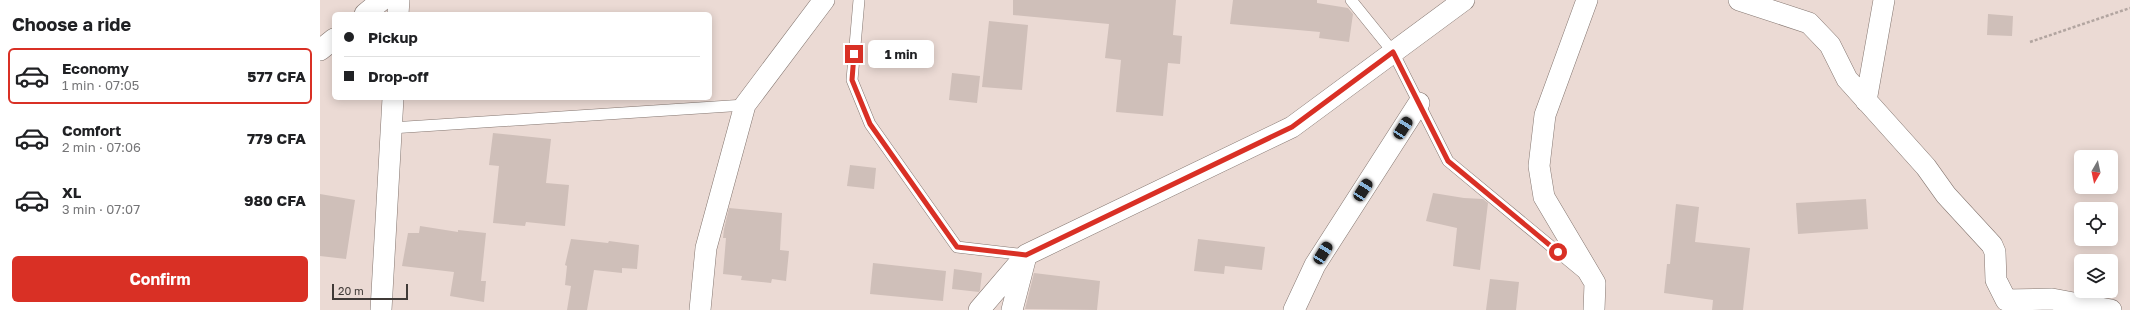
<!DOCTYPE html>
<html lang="en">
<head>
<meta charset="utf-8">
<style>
	body { margin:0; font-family:"Golos Text",sans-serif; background:#f6f6f6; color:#202124; height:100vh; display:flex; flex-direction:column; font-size:15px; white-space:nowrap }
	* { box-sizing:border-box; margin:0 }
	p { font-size:13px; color:#757577 }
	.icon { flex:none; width:22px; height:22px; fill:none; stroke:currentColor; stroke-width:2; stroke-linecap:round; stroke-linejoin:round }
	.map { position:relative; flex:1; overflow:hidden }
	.details { display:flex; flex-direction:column; background:#fff; width:320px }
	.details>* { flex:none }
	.hud { position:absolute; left:12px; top:12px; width:380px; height:88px; border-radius:6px; box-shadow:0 2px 10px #0003; display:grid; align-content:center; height:88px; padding:0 12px; background:#fff }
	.needle { width:26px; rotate:189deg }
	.tools { position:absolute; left:1754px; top:150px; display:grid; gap:8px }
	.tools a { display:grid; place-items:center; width:44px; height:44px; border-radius:6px; background:#fff; box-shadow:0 2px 10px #0003; font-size:20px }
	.scale { position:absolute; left:12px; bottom:10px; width:76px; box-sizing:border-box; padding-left:4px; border:2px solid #403a37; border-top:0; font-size:11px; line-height:14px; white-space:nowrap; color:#403a37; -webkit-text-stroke:3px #ebdad4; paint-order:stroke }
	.end { position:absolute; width:18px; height:18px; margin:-9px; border:5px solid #d93025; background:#fff; box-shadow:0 0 0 2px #fff }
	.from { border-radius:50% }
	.bubble { position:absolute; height:28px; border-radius:6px; background:#fff; box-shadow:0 2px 10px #0003; font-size:13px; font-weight:700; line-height:28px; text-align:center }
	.car { position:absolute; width:12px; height:24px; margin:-12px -6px; border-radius:5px; box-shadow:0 0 3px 1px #0007; background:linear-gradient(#222 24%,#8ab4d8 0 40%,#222 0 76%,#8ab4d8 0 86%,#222 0) }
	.hud b { display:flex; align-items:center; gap:14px; height:38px; font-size:15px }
	.hud b+b { border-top:1px solid #e0e0e0 }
	.hud i { width:10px; height:10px; background:#202124 }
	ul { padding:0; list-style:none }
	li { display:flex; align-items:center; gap:12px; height:56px; margin:0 8px 6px; padding:0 4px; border:2px solid transparent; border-radius:6px }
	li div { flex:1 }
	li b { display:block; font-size:15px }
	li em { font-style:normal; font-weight:700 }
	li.selected { border-color:#d93025 }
	li>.icon { width:36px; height:36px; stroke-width:1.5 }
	h2 { padding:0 12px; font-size:18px; line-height:48px }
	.primary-button { display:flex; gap:8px; margin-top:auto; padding:8px 12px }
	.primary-button a { flex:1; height:46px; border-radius:6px; background:#d93025; color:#fff; font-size:16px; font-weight:700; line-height:46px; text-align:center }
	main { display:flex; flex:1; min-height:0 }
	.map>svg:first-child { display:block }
	.building { fill:#cfbfb9 }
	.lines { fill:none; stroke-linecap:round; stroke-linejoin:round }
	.service-casing { stroke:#847670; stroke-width:12 }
	.minor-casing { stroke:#847670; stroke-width:22 }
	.path { stroke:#b2a5a0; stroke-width:2.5; stroke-dasharray:3 2; stroke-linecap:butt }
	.service { stroke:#fff; stroke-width:11 }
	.minor { stroke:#fff; stroke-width:21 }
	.route { stroke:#d93025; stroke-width:5 }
</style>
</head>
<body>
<main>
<section class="details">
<h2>Choose a ride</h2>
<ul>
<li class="selected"><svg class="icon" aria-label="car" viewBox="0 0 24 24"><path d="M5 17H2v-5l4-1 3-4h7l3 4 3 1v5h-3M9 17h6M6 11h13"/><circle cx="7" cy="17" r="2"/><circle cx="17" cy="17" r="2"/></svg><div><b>Economy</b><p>1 min · 07:05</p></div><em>577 CFA</em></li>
<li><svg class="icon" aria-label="car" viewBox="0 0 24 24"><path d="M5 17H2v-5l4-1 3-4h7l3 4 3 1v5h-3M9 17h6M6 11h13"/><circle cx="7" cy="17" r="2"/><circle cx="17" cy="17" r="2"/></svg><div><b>Comfort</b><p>2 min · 07:06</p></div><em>779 CFA</em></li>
<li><svg class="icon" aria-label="car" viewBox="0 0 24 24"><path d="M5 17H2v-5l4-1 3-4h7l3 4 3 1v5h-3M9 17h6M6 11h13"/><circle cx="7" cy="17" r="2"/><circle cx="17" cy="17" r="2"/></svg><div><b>XL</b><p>3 min · 07:07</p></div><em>980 CFA</em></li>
</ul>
<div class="primary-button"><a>Confirm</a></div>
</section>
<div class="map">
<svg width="1810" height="310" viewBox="0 0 1810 310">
	<rect width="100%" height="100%" fill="#ebdad4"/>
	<path class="building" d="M693,0H856L853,35L862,36L860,64L848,63L843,116L796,112L801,60L785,58L789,24L693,15Z
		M913,0H997V3L1028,8L1033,14L1029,42L999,38L1000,32L910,24Z
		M1668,14L1693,16L1692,36L1667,35Z
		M669,21L708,25L702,90L662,87Z
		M632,73L660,76L657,103L629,100Z
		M173,133L231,139L226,183L249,185L245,226L206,222L205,226L173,223L179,166L169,165Z
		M530,165L556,168L554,189L527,186Z
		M1113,193L1144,198L1163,199L1168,203L1160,270L1133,266L1137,228L1106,221Z
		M0,194L35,200L26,259L0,256Z
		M1546,199L1548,229L1478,234L1476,203Z
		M1356,204L1379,207L1375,242L1430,248L1423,310H1392L1393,300L1344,293L1347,264H1350Z
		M409,208L462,213L460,250L469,251L466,281L452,279L451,283L421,280L422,276L403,274L406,238H403L404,229Z
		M100,226L138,232V230L166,233L161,281H166L164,302L130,296L134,272L82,266L88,233H99Z
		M251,239L288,243L289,241L319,245L317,269L302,268V273L274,270L267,310H247L251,286L245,285L247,266L245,265Z
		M878,239L945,247L942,270L905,266L904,274L874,271Z
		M553,263L626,271L623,301L550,294Z
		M634,269L662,273L660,290L659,292L632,289Z
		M714,273L780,281L777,310L705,309Z
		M1170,279L1199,282L1196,310H1166Z"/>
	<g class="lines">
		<defs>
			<path id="service" d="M539,0L532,80L550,124L637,247L706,255
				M1031,0L1073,52L1128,161L1262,272
				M71,128L425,105"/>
			<path id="minor" d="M1267,0L1225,115L1219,166L1224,197L1275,283L1274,310
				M1419,0L1489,23L1510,45L1527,79L1606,167L1626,195L1672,245L1675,252L1676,280L1686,300L1732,299L1791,310
				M45,14L62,0
				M78,14L79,0
				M0,50L14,39
				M1546,101L1564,0
				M61,310L73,98
				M380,310L386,248L425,105L504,0
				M659,310L706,255L972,127L1144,0
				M692,310L705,260
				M974,310L995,265L1099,103"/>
		</defs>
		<use href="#service" class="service-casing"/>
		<use href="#minor" class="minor-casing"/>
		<path class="path" d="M1710,42L1810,8"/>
		<use href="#service" class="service"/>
		<use href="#minor" class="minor"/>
	</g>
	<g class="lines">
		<path class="route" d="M534,54L532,80L550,124L637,247L706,255L972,127L1073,52L1128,161L1238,252"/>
	</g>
</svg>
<div class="tools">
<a><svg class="needle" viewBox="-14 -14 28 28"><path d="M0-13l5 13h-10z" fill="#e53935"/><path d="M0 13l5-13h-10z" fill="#757577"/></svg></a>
<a><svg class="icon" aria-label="locate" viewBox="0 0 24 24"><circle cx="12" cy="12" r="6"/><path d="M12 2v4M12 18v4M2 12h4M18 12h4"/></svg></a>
<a><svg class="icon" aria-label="layers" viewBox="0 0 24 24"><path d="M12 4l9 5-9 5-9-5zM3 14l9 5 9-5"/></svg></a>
</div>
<div class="scale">20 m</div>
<i class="end from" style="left:1238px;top:252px"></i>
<i class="end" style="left:534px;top:54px"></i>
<div class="bubble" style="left:548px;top:40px;width:66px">1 min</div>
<i class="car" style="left:1083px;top:128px;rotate:33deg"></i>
<i class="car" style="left:1043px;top:190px;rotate:33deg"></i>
<i class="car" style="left:1003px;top:253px;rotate:32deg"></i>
<div class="hud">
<b><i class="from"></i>Pickup</b>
<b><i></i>Drop-off</b>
</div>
</div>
</main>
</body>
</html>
